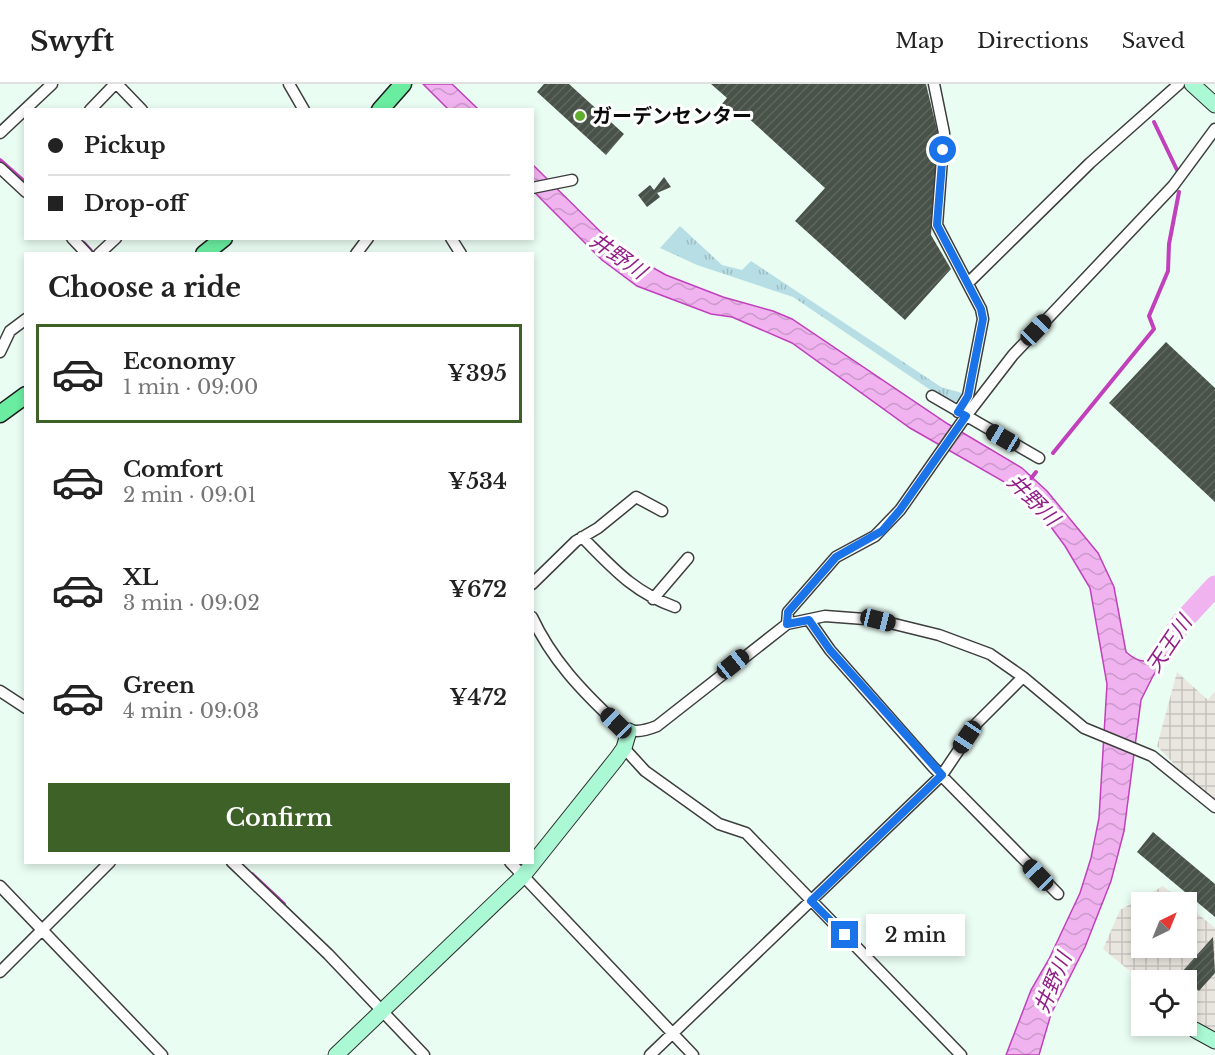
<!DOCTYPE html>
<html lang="en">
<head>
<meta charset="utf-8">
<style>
	body { margin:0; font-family:"Libre Baskerville","Noto Sans JP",serif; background:#f2f2f2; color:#222; height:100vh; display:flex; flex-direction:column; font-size:22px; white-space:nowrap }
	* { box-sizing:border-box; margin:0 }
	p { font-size:20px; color:#767676 }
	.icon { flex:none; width:33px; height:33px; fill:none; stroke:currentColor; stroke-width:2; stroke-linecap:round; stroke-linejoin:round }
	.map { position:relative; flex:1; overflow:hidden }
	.sheet { position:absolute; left:24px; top:168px; width:510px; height:612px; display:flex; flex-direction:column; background:#fff; border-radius:0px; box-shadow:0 3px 9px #0003 }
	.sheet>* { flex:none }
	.guide { position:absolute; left:24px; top:24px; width:510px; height:132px; border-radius:0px; box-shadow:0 3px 9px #0003; display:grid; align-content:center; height:132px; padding:0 24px; background:#fff }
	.needle { width:39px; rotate:43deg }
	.buttons { position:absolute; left:1131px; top:808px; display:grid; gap:12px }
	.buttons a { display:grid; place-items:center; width:66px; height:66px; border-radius:0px; background:#fff; box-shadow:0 3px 9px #0003; font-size:30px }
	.end { position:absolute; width:27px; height:27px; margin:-14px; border:8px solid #1a73e8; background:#fff; box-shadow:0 0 0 3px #fff }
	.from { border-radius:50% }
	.bubble { position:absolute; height:42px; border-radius:0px; background:#fff; box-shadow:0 3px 9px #0003; font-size:20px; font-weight:600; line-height:42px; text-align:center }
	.car { position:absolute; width:18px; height:36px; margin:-18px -9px; border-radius:8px; box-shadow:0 0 4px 2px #0007; background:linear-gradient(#222 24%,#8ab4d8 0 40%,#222 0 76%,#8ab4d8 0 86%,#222 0) }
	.guide b { display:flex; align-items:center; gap:21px; height:57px; font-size:22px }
	.guide b+b { border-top:2px solid #e0e0e0 }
	.guide i { width:15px; height:15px; background:#222 }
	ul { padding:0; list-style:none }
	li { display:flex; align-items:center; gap:18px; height:99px; margin:0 12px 9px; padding:0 12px; border:3px solid transparent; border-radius:0px }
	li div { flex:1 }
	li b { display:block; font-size:22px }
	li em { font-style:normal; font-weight:600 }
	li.active { border-color:#3e6128 }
	li>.icon { width:54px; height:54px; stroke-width:1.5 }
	h2 { padding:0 24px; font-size:27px; line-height:72px }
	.cta { display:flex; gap:12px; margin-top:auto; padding:12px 24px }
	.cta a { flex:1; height:69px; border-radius:0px; background:#3e6128; color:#fff; font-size:24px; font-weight:600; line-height:69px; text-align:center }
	header { display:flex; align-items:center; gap:36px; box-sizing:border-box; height:84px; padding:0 30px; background:#fff; border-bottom:2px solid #e0e0e0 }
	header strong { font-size:28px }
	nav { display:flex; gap:33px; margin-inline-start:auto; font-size:21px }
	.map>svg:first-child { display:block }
	.industrial { fill:url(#industrial-grid) }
	.grass { fill:url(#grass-tufts) }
	.water { fill:url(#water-waves); stroke:#c140bb; stroke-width:1.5 }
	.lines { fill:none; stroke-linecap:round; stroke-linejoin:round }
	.stream { stroke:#c140bb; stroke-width:4 }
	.river { stroke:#f0b3ef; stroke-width:21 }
	.building { fill:url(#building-hatch) }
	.street-casing { stroke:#3e3e3e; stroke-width:13 }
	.secondary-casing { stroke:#2d2d2d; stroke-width:17 }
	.primary-casing { stroke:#1c1c1c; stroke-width:19 }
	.street { stroke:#fff; stroke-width:10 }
	.secondary { stroke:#aaf8d4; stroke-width:15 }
	.primary { stroke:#6aeda0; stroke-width:16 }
	.route { stroke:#1a73e8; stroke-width:8 }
	.poi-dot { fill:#61ae2f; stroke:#fff; stroke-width:2 }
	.labels { text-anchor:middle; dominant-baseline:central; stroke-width:6; stroke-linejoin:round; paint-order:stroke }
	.poi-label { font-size:20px; font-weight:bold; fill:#0b0b0b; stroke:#fff; text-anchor:start }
	.water-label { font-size:21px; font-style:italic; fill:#911f87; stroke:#fff }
</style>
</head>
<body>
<header>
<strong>Swyft</strong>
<nav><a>Map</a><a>Directions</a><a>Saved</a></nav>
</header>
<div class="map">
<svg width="1215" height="971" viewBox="0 0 1215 971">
	<defs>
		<pattern id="industrial-grid" width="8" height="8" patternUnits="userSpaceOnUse" patternTransform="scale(1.5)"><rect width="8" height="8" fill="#e9e5df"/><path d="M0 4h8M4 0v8" fill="none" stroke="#c6c3be"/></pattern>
		<pattern id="grass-tufts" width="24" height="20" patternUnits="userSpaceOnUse" patternTransform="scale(1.5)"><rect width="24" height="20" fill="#b7dee4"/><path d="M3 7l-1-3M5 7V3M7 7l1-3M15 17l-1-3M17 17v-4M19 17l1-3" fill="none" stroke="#9cbdc2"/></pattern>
		<pattern id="water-waves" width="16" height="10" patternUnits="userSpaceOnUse" patternTransform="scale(1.5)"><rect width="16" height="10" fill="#f0b3ef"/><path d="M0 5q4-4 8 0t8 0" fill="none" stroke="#c9c"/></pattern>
		<pattern id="building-hatch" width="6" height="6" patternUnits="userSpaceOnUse" patternTransform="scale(1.5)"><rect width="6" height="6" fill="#485248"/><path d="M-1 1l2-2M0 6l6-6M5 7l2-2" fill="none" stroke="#5e665e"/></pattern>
	</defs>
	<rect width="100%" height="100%" fill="#eafdf3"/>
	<path class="industrial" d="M1177,588L1208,616L1215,607V716L1188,695L1157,662Z
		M1163,802L1184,819H1142V864H1186L1187,821L1215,844V948L1212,949L1187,932L1186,897H1142L1103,865L1120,826Z"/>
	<path class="grass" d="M680,142L722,181L742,186L751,177L941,303L962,309L960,316L954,318L929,305L793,213L697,181L660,164Z"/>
	<path class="water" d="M423,0H452L478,25H448Z
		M532,80L616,163L666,191L723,213L773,227L792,235L948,340L1022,384L1047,407L1098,469L1114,503L1126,568C1159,597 1159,548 1181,539L1179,550L1153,592L1141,616L1124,747L1111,797L1085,863L1051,930L1039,971H1006L1031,906L1049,875L1080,809L1091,774L1099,734L1107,600L1090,504L1065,462L1034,420L1015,404L910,344L792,259L732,233L711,230L637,202L602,176L533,107Z"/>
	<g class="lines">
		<path class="stream" d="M1154,38L1177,86
			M0,76L26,99
			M84,159L94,170
			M1053,369L1154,245L1149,232L1168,187L1169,160L1179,108
			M1029,397L1036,388
			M252,790L284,820"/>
		<path class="river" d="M1167,561L1181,539L1215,502"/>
	</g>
	<path class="building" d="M544,0H569L624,50L606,71L537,8Z
		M711,0H926L938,50L931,151L951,185L905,236L795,137L825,104L744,30L738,36L721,21L727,14Z
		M664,93L671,103L657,109L660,113L647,123L638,111L650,101L654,106Z
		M1166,258L1215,304V418L1109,319Z
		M1153,748L1215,800V833L1137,768Z
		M1213,853L1215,889L1199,907L1180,890Z"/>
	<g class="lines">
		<defs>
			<path id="street" d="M117,0L142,26
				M289,0L304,26
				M934,0L944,49L937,141L981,225L983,235L968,312L958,328
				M90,26L115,0
				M0,49L52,0
				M0,84L26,108
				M532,104L572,96
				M72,154L87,170
				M451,154L461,170
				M99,170L116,154
				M356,170L368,154
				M968,199L1090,79L1179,0
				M0,268L10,247L26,235
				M932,312L1039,374
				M582,453C613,484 633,508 675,523
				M532,500L576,457L598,444L636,413L662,427
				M653,515L688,474
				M532,533C552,576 582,607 616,639C630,650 642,648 657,642L787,540L825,532L878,536L939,551L990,570L1023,593L1084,644L1152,672L1215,723
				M809,536L830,566L933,683L1058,810
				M787,540L788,528L836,473L875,452L900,426L966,332L1013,271L1173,102L1215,45
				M0,607L26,624
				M624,664L645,687L719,740L746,749L961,971
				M232,778L328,870L424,971
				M510,778L693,971
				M0,802L162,971
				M0,888L110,778
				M650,971L942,691L977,639L1023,593"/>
			<path id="secondary" d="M1192,0L1215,21
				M1195,946L1215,957
				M336,971L522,793L617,674L624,664L629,647"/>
			<path id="primary" d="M380,26L403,0
				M204,170L224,154
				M0,330L26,311"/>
		</defs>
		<use href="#street" class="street-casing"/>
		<use href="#secondary" class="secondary-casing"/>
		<use href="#primary" class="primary-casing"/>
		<use href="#street" class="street"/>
		<use href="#secondary" class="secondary"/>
		<use href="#primary" class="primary"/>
	</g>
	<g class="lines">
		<path class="route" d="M845,851L811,817L942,691L830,566L809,536L787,540L788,528L836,473L882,447L900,426L966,332L958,328L968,312L983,235L981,225L937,141L943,66"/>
	</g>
	<circle class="poi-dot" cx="580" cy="32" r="6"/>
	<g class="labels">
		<g class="poi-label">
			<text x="592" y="32">ガーデンセンター</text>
		</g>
		<g class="water-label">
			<text transform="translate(618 172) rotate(35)">井野川</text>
			<text transform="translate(1033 416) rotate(45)">井野川</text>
			<text transform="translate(1169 560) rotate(-56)">天王川</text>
			<text transform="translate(1053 899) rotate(-67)">井野川</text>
		</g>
	</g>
</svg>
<div class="buttons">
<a><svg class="needle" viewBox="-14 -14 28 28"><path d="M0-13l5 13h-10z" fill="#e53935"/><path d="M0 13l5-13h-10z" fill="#767676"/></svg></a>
<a><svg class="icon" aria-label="locate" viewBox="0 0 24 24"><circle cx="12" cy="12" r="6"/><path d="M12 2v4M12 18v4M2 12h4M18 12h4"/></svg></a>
</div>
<i class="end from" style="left:943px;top:66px"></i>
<i class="end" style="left:845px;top:851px"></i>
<div class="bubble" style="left:866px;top:830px;width:99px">2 min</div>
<i class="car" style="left:1036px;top:246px;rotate:44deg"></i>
<i class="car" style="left:1003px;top:354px;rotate:300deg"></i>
<i class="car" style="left:878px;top:536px;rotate:104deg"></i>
<i class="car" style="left:733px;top:580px;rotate:51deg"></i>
<i class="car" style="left:616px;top:639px;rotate:314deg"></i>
<i class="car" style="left:967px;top:653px;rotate:214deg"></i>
<i class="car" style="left:1038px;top:791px;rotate:316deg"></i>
<div class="guide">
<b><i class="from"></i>Pickup</b>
<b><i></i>Drop-off</b>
</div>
<section class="sheet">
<h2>Choose a ride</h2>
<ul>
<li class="active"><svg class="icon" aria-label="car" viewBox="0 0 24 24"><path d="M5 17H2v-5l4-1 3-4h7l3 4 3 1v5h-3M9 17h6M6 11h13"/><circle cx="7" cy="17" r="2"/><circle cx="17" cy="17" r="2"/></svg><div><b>Economy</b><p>1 min · 09:00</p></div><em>¥395</em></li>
<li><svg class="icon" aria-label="car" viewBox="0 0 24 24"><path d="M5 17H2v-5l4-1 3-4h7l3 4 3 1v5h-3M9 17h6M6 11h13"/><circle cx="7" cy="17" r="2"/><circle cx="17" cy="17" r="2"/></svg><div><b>Comfort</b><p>2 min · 09:01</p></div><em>¥534</em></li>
<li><svg class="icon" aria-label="car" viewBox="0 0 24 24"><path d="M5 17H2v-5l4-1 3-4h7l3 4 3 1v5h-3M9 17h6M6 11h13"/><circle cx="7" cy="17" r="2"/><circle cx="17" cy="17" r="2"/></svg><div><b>XL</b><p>3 min · 09:02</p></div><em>¥672</em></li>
<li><svg class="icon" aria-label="car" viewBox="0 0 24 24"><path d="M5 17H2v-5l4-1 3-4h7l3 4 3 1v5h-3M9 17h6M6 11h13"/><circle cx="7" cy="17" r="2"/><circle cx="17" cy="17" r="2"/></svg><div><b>Green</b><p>4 min · 09:03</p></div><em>¥472</em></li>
</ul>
<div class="cta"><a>Confirm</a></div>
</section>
</div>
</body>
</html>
